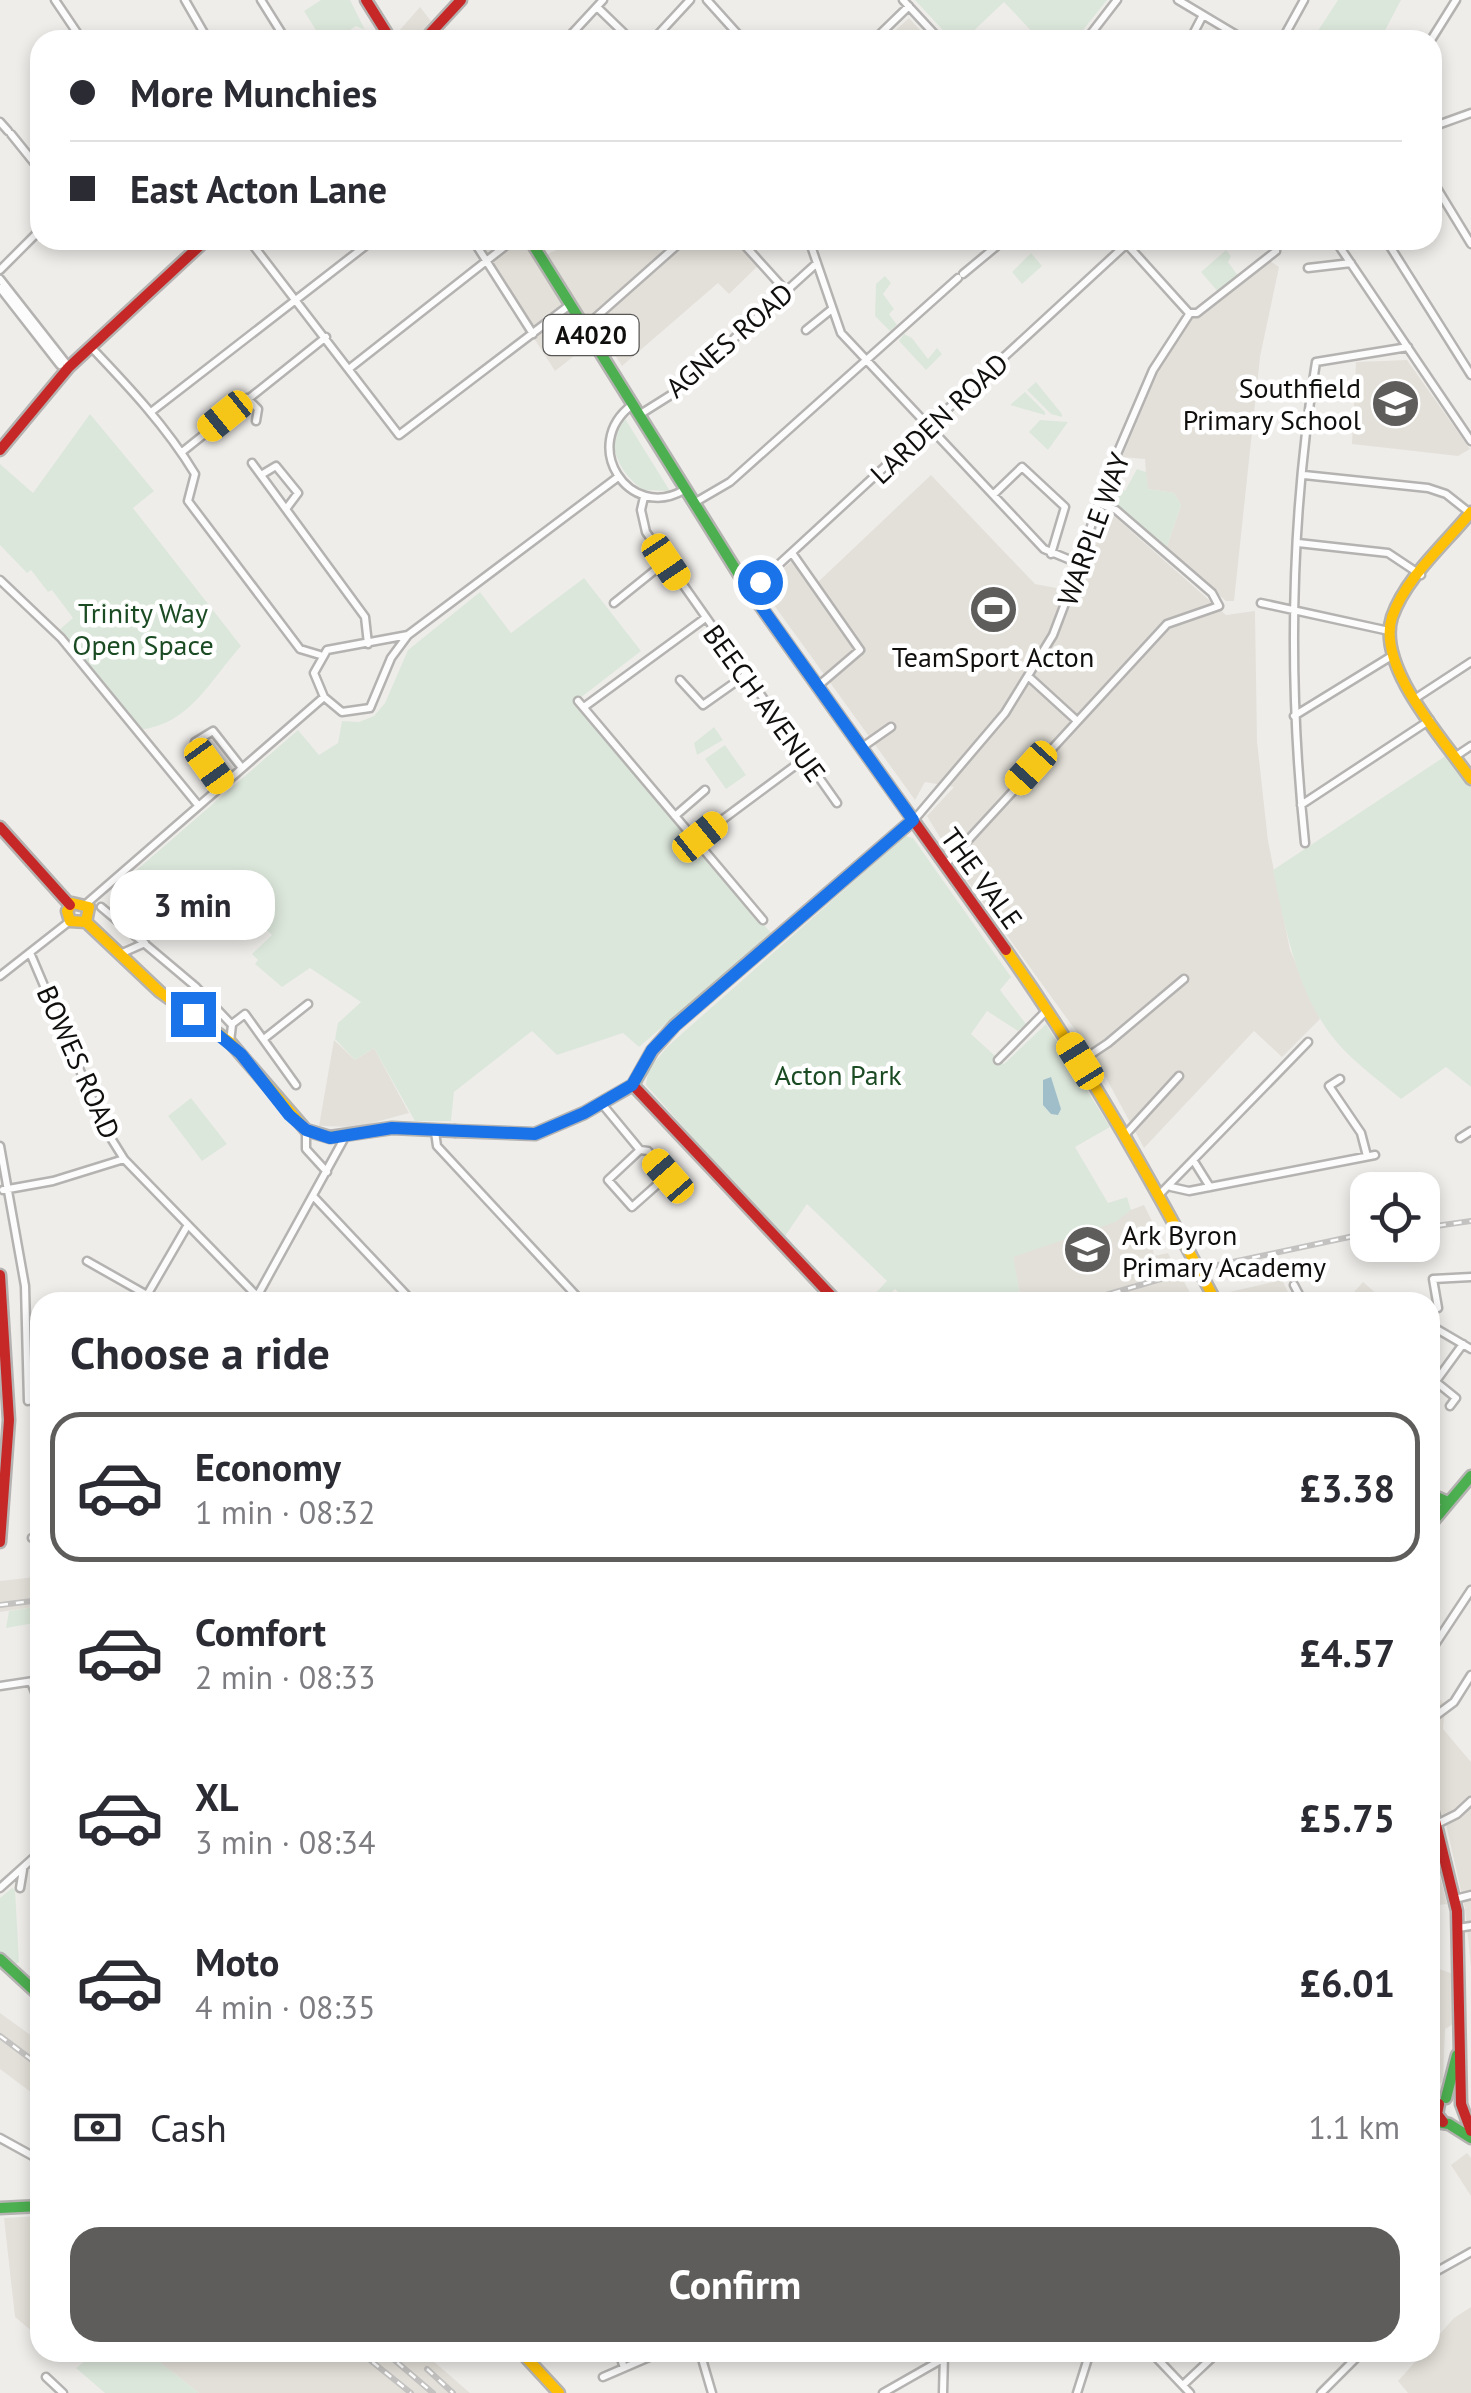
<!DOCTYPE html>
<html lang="en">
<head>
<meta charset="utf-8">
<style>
	body { margin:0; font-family:"PT Sans",sans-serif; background:#f2f2f3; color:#2b2b33; height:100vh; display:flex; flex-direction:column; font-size:38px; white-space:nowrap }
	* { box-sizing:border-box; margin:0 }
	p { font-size:32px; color:#7c7c81 }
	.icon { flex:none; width:55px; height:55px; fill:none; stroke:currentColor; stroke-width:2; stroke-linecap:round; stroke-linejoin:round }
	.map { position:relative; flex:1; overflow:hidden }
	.sheet { position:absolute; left:30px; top:1292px; width:1410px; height:1070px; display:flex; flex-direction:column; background:#fff; border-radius:30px; box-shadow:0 5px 15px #0003 }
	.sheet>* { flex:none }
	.hud { position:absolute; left:30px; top:30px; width:1412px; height:220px; border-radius:30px; box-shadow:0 5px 15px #0003; display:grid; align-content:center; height:220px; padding:0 40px; background:#fff }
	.fabs { position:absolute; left:1350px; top:1172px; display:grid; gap:20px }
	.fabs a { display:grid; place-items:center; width:90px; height:90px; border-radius:20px; background:#fff; box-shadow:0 5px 15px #0003; font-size:50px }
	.end { position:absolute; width:45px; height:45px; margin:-22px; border:12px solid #1a73e8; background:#fff; box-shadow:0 0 0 5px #fff }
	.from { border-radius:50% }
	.bubble { position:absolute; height:70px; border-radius:30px; background:#fff; box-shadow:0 5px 15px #0003; font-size:32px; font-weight:600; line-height:70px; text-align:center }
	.car { position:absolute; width:30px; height:60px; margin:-30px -15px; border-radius:12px; box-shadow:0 0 8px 2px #0007; background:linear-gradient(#f5c518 24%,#345 0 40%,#f5c518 0 76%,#345 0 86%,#f5c518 0) }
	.hud b { display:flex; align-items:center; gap:35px; height:95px; font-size:38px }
	.hud b+b { border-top:2px solid #e1e1e2 }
	.hud i { width:25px; height:25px; background:#2b2b33 }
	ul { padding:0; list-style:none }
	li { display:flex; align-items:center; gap:30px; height:150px; margin:0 20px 15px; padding:0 20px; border:5px solid transparent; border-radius:30px }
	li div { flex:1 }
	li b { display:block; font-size:38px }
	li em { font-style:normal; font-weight:600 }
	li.current { border-color:#5e5d5b }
	li>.icon { width:90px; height:90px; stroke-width:1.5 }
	h2 { padding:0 40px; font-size:45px; line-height:120px }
	.pay { display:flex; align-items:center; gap:25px; height:110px; padding:0 40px; font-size:38px }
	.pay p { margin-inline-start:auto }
	.primary-button { display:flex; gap:20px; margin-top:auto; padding:20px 40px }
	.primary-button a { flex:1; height:115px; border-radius:30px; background:#5e5d5b; color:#fff; font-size:40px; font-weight:600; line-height:115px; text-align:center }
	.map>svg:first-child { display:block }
	.built { fill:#e3e0d9 }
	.green { fill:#dce7db }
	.water { fill:#9fbeca }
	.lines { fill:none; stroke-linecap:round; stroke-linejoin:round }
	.street-casing { stroke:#b5b3b1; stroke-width:11 }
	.fast-casing { stroke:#b5b3b1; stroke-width:15 }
	.slow-casing { stroke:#b5b3b1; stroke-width:15 }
	.jam-casing { stroke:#b5b3b1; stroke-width:15 }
	.street { stroke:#fdfcfc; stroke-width:6 }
	.fast { stroke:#4caf50; stroke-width:10 }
	.slow { stroke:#ffc107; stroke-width:10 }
	.jam { stroke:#c62828; stroke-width:10 }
	.rail-casing { stroke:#c3c2c1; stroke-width:6 }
	.rail { stroke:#fff; stroke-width:2.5; stroke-dasharray:8; stroke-linecap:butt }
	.route { stroke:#1a73e8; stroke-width:12 }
	.labels { text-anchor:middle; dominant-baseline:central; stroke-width:9; stroke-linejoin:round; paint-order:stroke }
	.shield { fill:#fff; stroke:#585756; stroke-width:2.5 }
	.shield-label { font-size:25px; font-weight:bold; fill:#100f0e }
	.street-label { font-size:28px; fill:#100f0e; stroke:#fff }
	.poi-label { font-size:28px; fill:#100f0e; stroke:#fff; text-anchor:end }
	.park-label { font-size:28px; fill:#1b4b23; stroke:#fff }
</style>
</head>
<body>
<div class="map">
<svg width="1471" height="2393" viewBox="0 0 1471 2393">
	<rect width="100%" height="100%" fill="#efedea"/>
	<path class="built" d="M420,7L431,21L413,40H405L399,31Z
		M909,18L929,40H887L886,39Z
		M471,240H526L541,257L579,240H740L761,263L729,294L718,283L622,366L602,334L555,371Z
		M1267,259L1279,267L1260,357L1234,601H1226L1166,549L1181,505L1174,493L1147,489L1145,459L1122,457L1159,370L1193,318Z
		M1407,360L1470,449L1458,456L1352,444L1356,362Z
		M931,475L1035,584L1082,593L1106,509L1226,615L1255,611L1257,741L1268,841L1290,950L1320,1019L1282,1057L1254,1031L1144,1148L1094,1056L961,872L927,816L954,787L925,782L915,800L761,587L796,558L858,648L846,660L849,665L862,649L818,582Z
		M334,1040L355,1060L374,1048L409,1113L357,1127L319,1126Z
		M1144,1205L1164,1245L1153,1249L1154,1256L1168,1253L1193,1298L1175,1302H997L1020,1293L1010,1255Z
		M1282,1280L1293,1302H1186Z
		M1363,1282L1386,1302H1345Z
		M35,1577L40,1606L0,1612V1581Z
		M1441,1700L1445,1706L1443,1729L1471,1762V1967L1465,1909L1444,1815L1430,1819V1703Z
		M1430,1847L1442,1884L1447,1904L1439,1905L1430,1886Z
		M1434,1967L1453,1974L1455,2023L1445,2029L1443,2080L1430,2097V1972Z
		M0,2013L40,2042V2099L0,2069Z
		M1467,2153L1471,2158V2196L1451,2165Z
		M40,2216V2338L15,2317L4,2218Z
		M1471,2307V2393H1408L1398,2381L1423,2353L1430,2352V2345L1454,2318Z
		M148,2353H424L470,2393H199Z"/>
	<path class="green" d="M321,0H350L365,30L356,26L335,40H322L304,11Z
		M915,0H1107L1075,40H1040L1004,2L964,40H952Z
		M1338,0H1401L1380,40H1312Z
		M1226,250L1231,256L1228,262L1239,277L1219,293L1201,272Z
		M1031,253L1042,266L1022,284L1012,272Z
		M885,276L891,283L883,294L894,309L889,314L897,325L890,331L875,316L876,284Z
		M904,334L912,338L928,359L937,348L942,354L926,370L899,341Z
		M1036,382L1062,414V417L1051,414L1027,390Z
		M1025,392L1045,412V415L1010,405Z
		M90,414L154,491L133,508L241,646C210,680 191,724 139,730L59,630L73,618L52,590L48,592L31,570L27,573L0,545V464L33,493Z
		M624,417L670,491L643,490C620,473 602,442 624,417Z
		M1040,420L1068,422L1048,450L1029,432Z
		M1137,469L1146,472L1148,489L1174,493L1181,505L1166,549L1109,497L1114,485L1125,491Z
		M584,578L641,651L575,702L771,933L639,1047L623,1033L557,1055L532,1031L454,1092L451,1121H415L374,1048L355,1060L335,1039L338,1023L361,1002L310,968L282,987L255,964L258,960L252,954L272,935L236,903L207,936L132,874L298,730L319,755L338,743L342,721L359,722L374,716L385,703L408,650L480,592L511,633Z
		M714,727L723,740L697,755L694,743Z
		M725,745L746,775L726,789L705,759Z
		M1450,753L1471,787V1087L1446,1067L1401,1099C1382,1083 1360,1067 1342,1048C1298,1001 1286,931 1273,870Z
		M905,836L913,838L1011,977L1000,990L1026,1024L1018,1031L987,1011L971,1034L1004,1064L1046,1024L1110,1127L1075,1147L1108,1203L1127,1197L1131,1210L1115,1222L1013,1257L1020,1294L997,1302H908L895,1289L882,1302H867L887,1281L807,1204L783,1239L646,1085L648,1070L668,1046Z
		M191,1098L227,1144L202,1161L168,1116Z
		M40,1606V1622L6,1628L9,1611Z
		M12,1888L15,1890L19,1962L15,1964L0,1953V1898Z
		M97,2352L148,2353L199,2393H105L76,2368Z"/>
	<path class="water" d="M1051,1077L1061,1109L1058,1115L1051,1114L1043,1105V1080Z"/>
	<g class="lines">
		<defs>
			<path id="street" d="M55,0L82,40
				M185,0L208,40
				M261,0L286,40
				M707,0L743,40
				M903,0L940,40
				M1178,0L1245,40
				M597,7L631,40
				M566,40L603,0
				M653,40L690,0
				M874,40L909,6
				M1086,40L1117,0
				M1190,40L1203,15
				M1282,40L1304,0
				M1431,40L1456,0
				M0,122L8,131
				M1432,127L1471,113
				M11,134L40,170
				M1432,180L1471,244
				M249,240L399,435L571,304
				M473,240L533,334
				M740,240L786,291
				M809,240L841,333L1044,549L1080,564
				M1123,240L1189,313
				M1335,240L1471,441
				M1386,240L1471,375
				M1308,268L1351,263
				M0,270L40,230
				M963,274L1004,240
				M0,279L69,367
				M0,288L60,365
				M586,326L683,240
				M806,330L832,309
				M90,346C128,386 166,426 195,474L188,501L300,649L320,655
				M350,368L513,240
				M247,398L258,409L256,421
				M632,405C579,445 629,522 684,490
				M151,412L373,240
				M639,415L674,393L817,263
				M182,452L326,337
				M252,463L365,617L368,644
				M261,475L276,466L298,493L286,509
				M1304,475L1428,488L1446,494L1470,513
				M994,494L1022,467L1065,507L1051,554
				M644,497L641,510L646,532L837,803
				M694,503L730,482L958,278
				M1298,543L1388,553L1421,575
				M792,553L860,650L818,686
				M0,580L61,638L198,805
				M750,591L1131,240
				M614,603L665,562
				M1261,603L1389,631
				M408,635L327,650L314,673L324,697L342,712L370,708L391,658L408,635L618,477
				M1029,677L1075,719
				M680,680L703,705L744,676
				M1416,698L1471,662
				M578,701L763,920
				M584,707L704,619
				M1294,716L1390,657
				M861,748L891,727
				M1456,756L1471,746
				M222,784L195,742L213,731L242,768
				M1301,805L1430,720
				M675,816L705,790
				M914,820L1005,713L1053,635L1080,564L1102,489L1153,370L1190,313H1197L1276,251
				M695,840L804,759
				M1305,843C1288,683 1290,521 1316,362L1408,347
				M946,864L1167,624L1219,606L1212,593L1116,510L1100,504
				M86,904L324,697
				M101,907L196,987L232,1025L230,1042
				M120,954L145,943
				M31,955L104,1127L124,1159L257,1296
				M0,976L70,921
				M232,1024L245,1014L296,1085
				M265,1038L308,1004
				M998,1060L1047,1010
				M1081,1061L1108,1043L1184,979
				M1340,1079L1329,1086L1361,1133L1367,1156
				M602,1104L640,1150L608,1180L632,1207L668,1175L648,1151L640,1150
				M306,1130V1149L327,1172
				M435,1132L437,1146L582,1302
				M1125,1135L1179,1076
				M1460,1138L1471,1131
				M0,1146L25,1286L28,1401
				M1195,1163L1210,1187
				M1171,1187L1189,1191L1375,1155
				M3,1190L53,1181L124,1159
				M1159,1195L1308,1042
				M314,1197L413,1302
				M87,1261L147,1295
				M1294,1285L1303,1302
				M143,1302L186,1228
				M254,1302L345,1137
				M493,1302H494
				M1438,1308L1433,1279L1471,1277
				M1430,1325L1471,1349
				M1430,1377L1456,1398L1450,1406
				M1436,1381L1463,1344
				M32,1538L40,1537
				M1430,1652L1471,1590
				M31,1682L40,1705
				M0,1686L40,1680
				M1430,1720L1454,1702L1471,1675
				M1435,1825L1457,1814L1471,1801
				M0,1888L40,1852
				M20,1888L23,1870
				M1455,1899L1471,1895
				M1458,1928L1471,1926
				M0,2138L40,2160
				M1430,2275L1471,2252
				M619,2352L624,2368
				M700,2352L712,2393
				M1151,2352L1190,2393
				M46,2377L63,2393
				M603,2377L661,2352
				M1183,2385L1218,2352
				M883,2393L955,2352
				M943,2393L944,2354
				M1077,2393L1090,2352
				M1321,2393L1362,2352"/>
			<path id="fast" d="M530,240L746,586
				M455,1131L535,1134L584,1113L633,1085L652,1051L675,1025L913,820
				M1430,1494L1448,1502
				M1430,1525L1471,1476
				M0,1959L40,1996
				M1446,2098L1457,2055
				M1430,2121L1449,2124L1471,2138
				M0,2208L40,2206"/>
			<path id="slow" d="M1471,512C1445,544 1406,577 1392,617C1376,667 1444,740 1471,779
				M86,922L89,907L72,903L67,911L70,921L86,922L160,992L230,1042L306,1130L330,1137L392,1128L455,1131
				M1006,950C1085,1062 1152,1181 1216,1302
				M521,2352L559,2393"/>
			<path id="jam" d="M366,0L391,40
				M424,40L461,0
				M0,450L69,367L206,240
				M746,586L1006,950
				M0,827L70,905
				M633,1085L837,1302
				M0,1275L9,1420L0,1542
				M1430,1800L1457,1911L1461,2104L1471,2131
				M1439,2104L1437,2114L1443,2122"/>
		</defs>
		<use href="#street" class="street-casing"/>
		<use href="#fast" class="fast-casing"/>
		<use href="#slow" class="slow-casing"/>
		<use href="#jam" class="jam-casing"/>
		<use href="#street" class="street"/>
		<use href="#fast" class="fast"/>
		<use href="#slow" class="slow"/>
		<use href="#jam" class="jam"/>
		<defs>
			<path id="rail" d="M1422,1228L1471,1221
				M1082,1302L1181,1273L1368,1233
				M0,1605L40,1600
				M0,2036L40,2066
				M360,2352L411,2393
				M385,2352L433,2393
				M427,2369L453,2393"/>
		</defs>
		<use href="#rail" class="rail-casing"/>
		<use href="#rail" class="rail"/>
	</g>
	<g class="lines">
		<path class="route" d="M193,1014L241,1054L289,1115L306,1130L330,1138L392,1128L535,1134L584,1113L632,1085L652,1050L675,1026L913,820L750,591L760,582"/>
	</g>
	<defs>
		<symbol id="school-disc" viewBox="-11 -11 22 22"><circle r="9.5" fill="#5e5d5b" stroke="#fff"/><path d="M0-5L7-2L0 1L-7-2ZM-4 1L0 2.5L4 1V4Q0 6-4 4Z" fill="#fff"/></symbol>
		<symbol id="stadium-disc" viewBox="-11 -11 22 22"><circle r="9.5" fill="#5e5d5b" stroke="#fff"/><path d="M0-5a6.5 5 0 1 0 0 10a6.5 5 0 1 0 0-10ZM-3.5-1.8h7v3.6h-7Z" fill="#fff"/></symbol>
	</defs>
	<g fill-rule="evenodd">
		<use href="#school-disc" x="1368" y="376" width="55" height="55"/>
		<use href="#stadium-disc" x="966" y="582" width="55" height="55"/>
		<use href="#school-disc" x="1060" y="1222" width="55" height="55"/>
	</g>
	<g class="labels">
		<rect class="shield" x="543.5" y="315" width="95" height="40" rx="8"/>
		<g class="shield-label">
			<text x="591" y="335">A4020</text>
		</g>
		<g class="street-label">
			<text transform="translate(729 340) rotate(-41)">AGNES ROAD</text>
			<text transform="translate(939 418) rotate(-43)">LARDEN ROAD</text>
			<text transform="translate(1093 529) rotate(-70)">WARPLE WAY</text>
			<text transform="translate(765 703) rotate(54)">BEECH AVENUE</text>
			<text transform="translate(982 878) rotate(54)">THE VALE</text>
			<text transform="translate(79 1062) rotate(66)">BOWES ROAD</text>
		</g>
		<g class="poi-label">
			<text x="1361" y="387">Southfield<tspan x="1361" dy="32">Primary School</tspan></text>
			<text x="993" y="656" text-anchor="middle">TeamSport Acton</text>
			<text x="1122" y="1234" text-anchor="start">Ark Byron<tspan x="1122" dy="32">Primary Academy</tspan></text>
		</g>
		<g class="park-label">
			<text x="143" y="612">Trinity Way<tspan x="143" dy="32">Open Space</tspan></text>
			<text x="838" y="1074">Acton Park</text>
		</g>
	</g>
</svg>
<div class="fabs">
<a><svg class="icon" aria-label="locate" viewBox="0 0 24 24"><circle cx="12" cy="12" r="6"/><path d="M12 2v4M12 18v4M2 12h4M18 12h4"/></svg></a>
</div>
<i class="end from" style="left:760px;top:582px"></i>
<i class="end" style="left:193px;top:1014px"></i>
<div class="bubble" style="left:110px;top:870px;width:165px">3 min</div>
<i class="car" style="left:225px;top:416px;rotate:231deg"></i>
<i class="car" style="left:666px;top:562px;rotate:146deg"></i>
<i class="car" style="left:209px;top:766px;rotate:144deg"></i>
<i class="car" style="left:1031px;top:768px;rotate:222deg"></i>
<i class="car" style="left:700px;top:837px;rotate:51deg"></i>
<i class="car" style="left:1080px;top:1061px;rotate:328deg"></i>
<i class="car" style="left:668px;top:1176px;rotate:319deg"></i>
<div class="hud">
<b><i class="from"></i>More Munchies</b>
<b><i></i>East Acton Lane</b>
</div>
<section class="sheet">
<h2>Choose a ride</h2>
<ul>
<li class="current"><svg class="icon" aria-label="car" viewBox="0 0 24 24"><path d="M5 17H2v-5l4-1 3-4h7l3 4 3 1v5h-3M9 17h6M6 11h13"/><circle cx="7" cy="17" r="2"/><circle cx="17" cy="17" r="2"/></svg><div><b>Economy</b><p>1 min · 08:32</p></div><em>£3.38</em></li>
<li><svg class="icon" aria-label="car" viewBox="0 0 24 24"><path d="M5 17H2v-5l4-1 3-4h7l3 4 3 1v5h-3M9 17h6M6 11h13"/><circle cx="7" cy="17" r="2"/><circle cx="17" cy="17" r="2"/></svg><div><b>Comfort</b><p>2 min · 08:33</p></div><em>£4.57</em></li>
<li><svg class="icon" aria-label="car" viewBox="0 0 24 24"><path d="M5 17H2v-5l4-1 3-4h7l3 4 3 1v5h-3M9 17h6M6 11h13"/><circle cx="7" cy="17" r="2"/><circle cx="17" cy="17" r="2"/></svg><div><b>XL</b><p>3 min · 08:34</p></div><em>£5.75</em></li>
<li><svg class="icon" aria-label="car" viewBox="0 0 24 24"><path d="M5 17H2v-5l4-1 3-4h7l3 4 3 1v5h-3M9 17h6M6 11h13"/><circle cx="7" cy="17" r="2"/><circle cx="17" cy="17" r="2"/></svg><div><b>Moto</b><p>4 min · 08:35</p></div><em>£6.01</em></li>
</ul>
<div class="pay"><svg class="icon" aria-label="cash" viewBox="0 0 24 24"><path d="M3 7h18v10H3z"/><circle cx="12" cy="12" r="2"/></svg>Cash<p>1.1 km</p></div>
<div class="primary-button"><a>Confirm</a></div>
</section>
</div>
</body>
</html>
